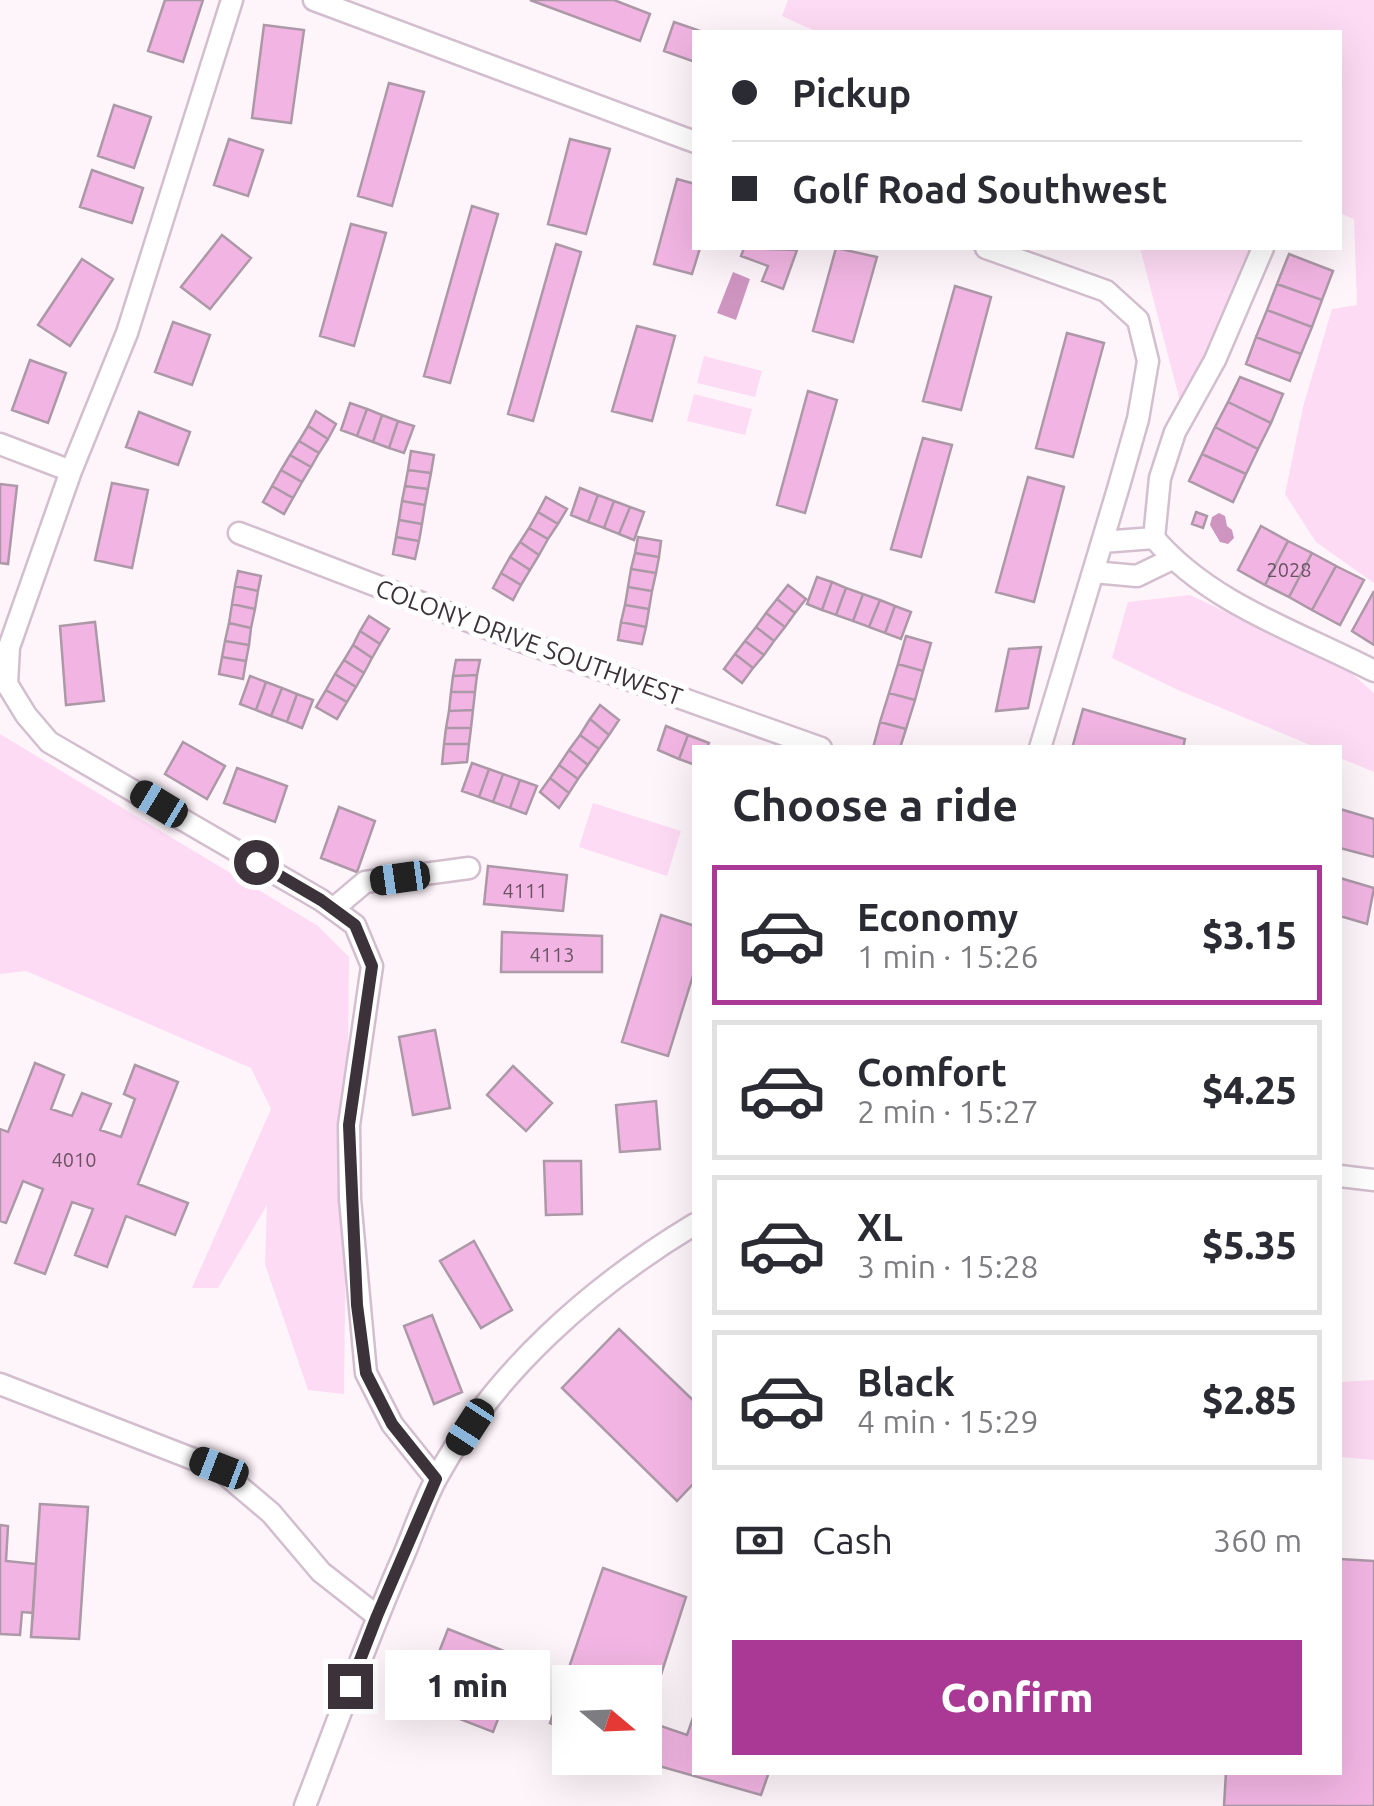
<!DOCTYPE html>
<html lang="en">
<head>
<meta charset="utf-8">
<style>
	body { margin:0; font-family:Ubuntu,sans-serif; background:#f2f2f3; color:#2b2b33; height:100vh; display:flex; flex-direction:column; font-size:38px; white-space:nowrap }
	* { box-sizing:border-box; margin:0 }
	p { font-size:32px; color:#7c7c81 }
	.icon { flex:none; width:55px; height:55px; fill:none; stroke:currentColor; stroke-width:2; stroke-linecap:round; stroke-linejoin:round }
	.map { position:relative; flex:1; overflow:hidden }
	.details { position:absolute; left:692px; top:745px; width:650px; height:1030px; display:flex; flex-direction:column; background:#fff; border-radius:0px; box-shadow:0 10px 40px #0002 }
	.details>* { flex:none }
	.banner { position:absolute; left:692px; top:30px; width:650px; height:220px; border-radius:0px; box-shadow:0 10px 40px #0002; display:grid; align-content:center; height:220px; padding:0 40px; background:#fff }
	.needle { width:65px; rotate:109deg }
	.buttons { position:absolute; left:552px; top:1665px; display:grid; gap:20px }
	.buttons a { display:grid; place-items:center; width:110px; height:110px; border-radius:0px; background:#fff; box-shadow:0 10px 40px #0002; font-size:50px }
	.end { position:absolute; width:45px; height:45px; margin:-22px; border:12px solid #3c333a; background:#fff; box-shadow:0 0 0 5px #fff }
	.from { border-radius:50% }
	.bubble { position:absolute; height:70px; border-radius:0px; background:#fff; box-shadow:0 10px 40px #0002; font-size:32px; font-weight:800; line-height:70px; text-align:center }
	.car { position:absolute; width:30px; height:60px; margin:-30px -15px; border-radius:12px; box-shadow:0 0 8px 2px #0007; background:linear-gradient(#222 24%,#8ab4d8 0 40%,#222 0 76%,#8ab4d8 0 86%,#222 0) }
	.banner b { display:flex; align-items:center; gap:35px; height:95px; font-size:38px }
	.banner b+b { border-top:2px solid #e1e1e2 }
	.banner i { width:25px; height:25px; background:#2b2b33 }
	ul { padding:0; list-style:none }
	li { display:flex; align-items:center; gap:30px; height:140px; margin:0 20px 15px; padding:0 20px; border:5px solid #e1e1e2; border-radius:0px }
	li div { flex:1 }
	li b { display:block; font-size:38px }
	li em { font-style:normal; font-weight:800 }
	li.selected { border-color:#a93995 }
	li>.icon { width:90px; height:90px; stroke-width:1.5 }
	h2 { padding:0 40px; font-size:45px; line-height:120px }
	.pay { display:flex; align-items:center; gap:25px; height:110px; padding:0 40px; font-size:38px }
	.pay p { margin-inline-start:auto }
	.cta { display:flex; gap:20px; margin-top:auto; padding:20px 40px }
	.cta a { flex:1; height:115px; border-radius:0px; background:#a93995; color:#fff; font-size:40px; font-weight:800; line-height:115px; text-align:center }
	.map>svg:first-child { display:block }
	.green { fill:#fddbf4 }
	.water { fill:#cf95c1 }
	.building { fill:#f2b5e3; stroke:#ac98a7; stroke-width:2.5 }
	.lines { fill:none; stroke-linecap:round; stroke-linejoin:round }
	.street-casing { stroke:#d3bece; stroke-width:25 }
	.street { stroke:#fff; stroke-width:20 }
	.route { stroke:#3c333a; stroke-width:12 }
	.labels { text-anchor:middle; dominant-baseline:central; stroke-width:10; stroke-linejoin:round; paint-order:stroke }
	.number-label { font-size:20px; fill:#6a5464 }
	.street-label { font-size:25px; fill:#3c333a; stroke:#fff }
</style>
</head>
<body>
<div class="map">
<svg width="1374" height="1806" viewBox="0 0 1374 1806">
	<rect width="100%" height="100%" fill="#fef5fb"/>
	<path class="green" d="M788,0H1374V583L1316,542L1285,494L1303,407L1332,309L1357,305L1354,219L1340,213V32H817L782,16Z
		M1140,248H1255L1194,378L1180,401Z
		M704,356L762,371L755,397L697,383Z
		M694,394L752,409L745,435L687,421Z
		M1190,595L1348,670L1374,693V772L1340,758V748L1315,747L1178,690L1112,658L1128,602Z
		M0,734L318,926L349,957L344,1394L308,1390L265,1264L267,1205L218,1288H192L271,1109L251,1068L26,971L0,974Z
		M593,803L681,831L667,876L579,847Z
		M1374,1380V1460L1340,1457V1382Z"/>
	<path class="water" d="M733,272L750,279L736,320L717,313Z
		M1219,513L1225,516L1227,526L1232,530L1234,538L1228,544L1220,542L1210,525L1212,517Z"/>
	<path class="building" d="M165,0H203L183,62L148,51Z
		M530,0H614L650,14L640,41Z
		M674,22L703,32H695V62L664,51Z
		M264,25L304,30L291,123L252,118Z
		M389,83L424,92L392,206L358,196Z
		M114,105L151,117L134,168L98,156Z
		M229,139L263,150L248,196L214,185Z
		M570,139L610,149L586,234L548,224Z
		M92,170L143,188L132,223L80,207Z
		M677,179L695,184V248H700L692,274L654,264Z
		M472,206L498,214L450,383L424,376Z
		M351,224L386,233L354,346L320,336Z
		M222,235L251,258L210,309L181,287Z
		M556,244L581,252L533,421L508,414Z
		M744,248L797,250L783,289L762,281L768,266L741,256Z
		M836,248L877,257L853,342L813,331Z
		M1289,254L1333,271L1322,300L1277,284Z
		M82,259L113,279L70,346L38,325Z
		M1277,284L1322,300L1312,327L1267,310Z
		M955,286L991,297L961,410L923,401Z
		M1267,310L1312,327L1301,354L1256,337Z
		M173,322L210,335L192,385L155,372Z
		M637,326L675,336L652,421L612,411Z
		M1067,333L1104,343L1073,457L1036,448Z
		M1256,337L1301,354L1290,381L1246,364Z
		M30,360L66,373L48,423L12,410Z
		M1240,377L1283,394L1271,423L1228,402Z
		M808,391L837,400L805,513L777,505Z
		M1228,402L1271,423L1258,449L1215,427Z
		M350,403L367,409L357,436L341,430Z
		M367,409L382,415L373,442L357,436Z
		M316,411L336,424L328,439L308,426Z
		M139,412L190,432L178,465L126,447Z
		M382,415L398,421L389,448L373,442Z
		M398,421L414,426L404,453L389,448Z
		M308,426L328,439L319,453L299,441Z
		M1215,427L1258,449L1246,474L1202,454Z
		M923,438L952,445L921,557L891,549Z
		M299,441L319,453L311,467L290,455Z
		M411,451L434,455L431,473L408,470Z
		M1202,454L1246,474L1233,502L1189,481Z
		M290,455L311,467L302,482L281,470Z
		M281,470L302,482L293,498L272,486Z
		M408,470L431,473L428,489L405,486Z
		M1028,477L1064,487L1034,602L996,592Z
		M112,483L148,490L132,568L95,560Z
		M0,484L17,486L8,564L0,563Z
		M272,486L293,498L284,514L263,502Z
		M405,486L428,489L425,505L402,501Z
		M580,488L598,495L588,522L571,515Z
		M598,495L614,501L604,528L588,522Z
		M546,497L567,509L558,524L538,512Z
		M402,501L425,505L422,524L399,520Z
		M614,501L630,507L619,534L604,528Z
		M630,507L644,512L634,540L619,534Z
		M538,512L558,524L548,539L529,528Z
		M1196,512L1207,516L1203,528L1192,524Z
		M399,520L422,524L419,541L396,537Z
		M1261,526L1288,541L1265,585L1238,570Z
		M529,528L548,539L539,555L520,542Z
		M396,537L419,541L415,559L393,554Z
		M638,537L661,541L659,557L635,553Z
		M1288,541L1312,553L1289,597L1265,585Z
		M520,542L539,555L530,570L510,557Z
		M635,553L659,557L656,573L631,569Z
		M1312,553L1336,566L1312,610L1289,597Z
		M510,557L530,570L521,585L501,573Z
		M1336,566L1364,580L1340,625L1312,610Z
		M631,569L656,573L652,591L628,587Z
		M238,571L261,576L258,591L235,586Z
		M501,573L521,585L513,600L493,588Z
		M817,577L832,582L822,610L807,604Z
		M832,582L846,588L836,615L822,610Z
		M788,585L806,599L795,613L777,599Z
		M235,586L258,591L255,609L232,604Z
		M628,587L652,591L649,609L625,605Z
		M846,588L863,594L853,621L836,615Z
		M1374,591V645L1352,631Z
		M863,594L880,600L869,627L853,621Z
		M777,599L795,613L785,627L766,613Z
		M880,600L895,606L885,633L869,627Z
		M232,604L255,609L251,628L229,623Z
		M625,605L649,609L646,627L621,622Z
		M895,606L911,612L901,639L885,633Z
		M766,613L785,627L774,641L756,627Z
		M369,616L389,629L380,644L360,631Z
		M95,622L104,701L66,705L60,626Z
		M621,622L646,627L642,644L618,640Z
		M229,623L251,628L249,645L225,641Z
		M756,627L774,641L764,655L745,641Z
		M360,631L380,644L372,658L353,645Z
		M906,636L931,643L923,671L898,664Z
		M225,641L249,645L246,661L222,657Z
		M745,641L764,655L753,668L735,654Z
		M353,645L372,658L364,673L344,660Z
		M1041,647L1028,708L996,711L1009,649Z
		M735,654L753,668L742,683L724,669Z
		M222,657L246,661L243,679L219,674Z
		M344,660L364,673L356,687L335,674Z
		M456,660H480L477,675L453,676Z
		M898,664L923,671L915,700L889,693Z
		M335,674L356,687L347,702L326,690Z
		M477,675L475,692H451L453,676Z
		M250,676L266,682L256,710L240,704Z
		M266,682L282,688L271,716L256,710Z
		M282,688L297,694L287,722L271,716Z
		M326,690L347,702L337,719L316,707Z
		M451,692H475L473,710L449,711Z
		M889,693L915,700L906,729L880,722Z
		M297,694L313,700L302,728L287,722Z
		M600,705L619,720L609,735L590,719Z
		M1083,709L1185,739L1183,748H1082L1073,745Z
		M473,710L471,728H446L449,711Z
		M590,719L609,735L599,749L580,735Z
		M880,722L906,729L900,748H873Z
		M666,726L688,735L679,759L658,750Z
		M446,728H471L469,744H444Z
		M580,735L599,749L588,765L569,750Z
		M688,735L709,743L707,748H695V765L679,759Z
		M183,742L225,766L207,799L165,774Z
		M444,744H469L467,762L442,764Z
		M569,750L588,765L578,779L559,765Z
		M472,763L489,769L479,797L462,791Z
		M559,765L578,779L569,793L550,778Z
		M237,768L287,786L275,822L224,803Z
		M489,769L503,774L493,802L479,797Z
		M503,774L520,780L510,808L493,802Z
		M550,778L569,793L559,808L540,792Z
		M520,780L537,786L526,814L510,808Z
		M339,807L375,821L357,872L321,858Z
		M1340,809L1374,819V857L1340,848Z
		M488,866L567,875L563,911L484,904Z
		M1340,878L1374,888L1367,924L1340,916Z
		M661,915L695,926V969L668,1056L622,1042Z
		M502,932L602,936V972H501Z
		M435,1030L450,1108L413,1115L399,1037Z
		M35,1063L64,1075L51,1109L72,1116L82,1093L111,1104L100,1130L121,1137L135,1099L124,1094L135,1065L178,1082L138,1184L188,1203L175,1235L126,1216L107,1267L75,1255L93,1209L72,1202L45,1274L15,1263L43,1189L23,1181L6,1223L0,1221V1129L8,1132Z
		M513,1066L552,1103L526,1131L487,1095Z
		M656,1101L660,1149L620,1152L616,1105Z
		M544,1161H581L582,1214L546,1215Z
		M474,1241L512,1310L481,1328L440,1261Z
		M432,1315L462,1392L434,1404L404,1326Z
		M619,1329L695,1402V1482L677,1501L562,1388Z
		M40,1504L88,1507L79,1639L31,1637L33,1613L22,1612L20,1635L0,1634V1525L8,1526L6,1561L36,1564Z
		M40,1504L88,1507L79,1639L31,1637Z
		M0,1525L8,1526L6,1561L36,1564L33,1613L22,1612L20,1635L0,1634Z
		M1340,1559L1374,1561V1806H1224L1226,1772H1340Z
		M603,1568L686,1597L646,1721L687,1735L695,1712V1772H769L761,1795L631,1758H645V1682H570V1732L550,1723Z
		M448,1629L522,1658L493,1732L419,1703Z"/>
	<g class="lines">
		<defs>
			<path id="street" d="M232,0L127,333L71,471L9,647L7,684L26,715L49,742L321,900L355,925L372,966L349,1125L350,1199L366,1373L392,1424L436,1479
				M314,0L695,142
				M986,248L1106,291L1138,320L1148,361L1138,419L1118,489L1040,748
				M1263,248L1215,360L1175,432L1160,478L1154,538C1210,604 1299,632 1374,671
				M0,444L71,471
				M239,533L518,640L821,748
				M1102,542L1154,538
				M1093,572L1137,576L1172,559
				M333,909L365,882L469,868
				M1340,1176L1374,1180
				M0,1384L219,1469L271,1513L321,1572L377,1616
				M305,1806C337,1723 367,1639 403,1557C414,1531 423,1504 436,1479C494,1372 592,1286 695,1224"/>
		</defs>
		<use href="#street" class="street-casing"/>
		<use href="#street" class="street"/>
	</g>
	<g class="lines">
		<path class="route" d="M256,862L321,900L355,925L372,966L349,1125L357,1305L366,1373L392,1424L436,1479L377,1616L350,1686"/>
	</g>
	<g class="labels">
		<g class="number-label">
			<text x="1289" y="569">2028</text>
			<text x="525" y="890">4111</text>
			<text x="552" y="954">4113</text>
			<text x="74" y="1159">4010</text>
		</g>
		<g class="street-label">
			<text transform="translate(529 642) rotate(20)">COLONY DRIVE SOUTHWEST</text>
		</g>
	</g>
</svg>
<div class="buttons">
<a><svg class="needle" viewBox="-14 -14 28 28"><path d="M0-13l5 13h-10z" fill="#e53935"/><path d="M0 13l5-13h-10z" fill="#7c7c81"/></svg></a>
</div>
<i class="end from" style="left:256px;top:862px"></i>
<i class="end" style="left:350px;top:1686px"></i>
<div class="bubble" style="left:385px;top:1650px;width:165px">1 min</div>
<i class="car" style="left:159px;top:804px;rotate:301deg"></i>
<i class="car" style="left:400px;top:878px;rotate:262deg"></i>
<i class="car" style="left:470px;top:1427px;rotate:213deg"></i>
<i class="car" style="left:219px;top:1468px;rotate:291deg"></i>
<div class="banner">
<b><i class="from"></i>Pickup</b>
<b><i></i>Golf Road Southwest</b>
</div>
<section class="details">
<h2>Choose a ride</h2>
<ul>
<li class="selected"><svg class="icon" aria-label="car" viewBox="0 0 24 24"><path d="M5 17H2v-5l4-1 3-4h7l3 4 3 1v5h-3M9 17h6M6 11h13"/><circle cx="7" cy="17" r="2"/><circle cx="17" cy="17" r="2"/></svg><div><b>Economy</b><p>1 min · 15:26</p></div><em>$3.15</em></li>
<li><svg class="icon" aria-label="car" viewBox="0 0 24 24"><path d="M5 17H2v-5l4-1 3-4h7l3 4 3 1v5h-3M9 17h6M6 11h13"/><circle cx="7" cy="17" r="2"/><circle cx="17" cy="17" r="2"/></svg><div><b>Comfort</b><p>2 min · 15:27</p></div><em>$4.25</em></li>
<li><svg class="icon" aria-label="car" viewBox="0 0 24 24"><path d="M5 17H2v-5l4-1 3-4h7l3 4 3 1v5h-3M9 17h6M6 11h13"/><circle cx="7" cy="17" r="2"/><circle cx="17" cy="17" r="2"/></svg><div><b>XL</b><p>3 min · 15:28</p></div><em>$5.35</em></li>
<li><svg class="icon" aria-label="car" viewBox="0 0 24 24"><path d="M5 17H2v-5l4-1 3-4h7l3 4 3 1v5h-3M9 17h6M6 11h13"/><circle cx="7" cy="17" r="2"/><circle cx="17" cy="17" r="2"/></svg><div><b>Black</b><p>4 min · 15:29</p></div><em>$2.85</em></li>
</ul>
<div class="pay"><svg class="icon" aria-label="cash" viewBox="0 0 24 24"><path d="M3 7h18v10H3z"/><circle cx="12" cy="12" r="2"/></svg>Cash<p>360 m</p></div>
<div class="cta"><a>Confirm</a></div>
</section>
</div>
</body>
</html>
